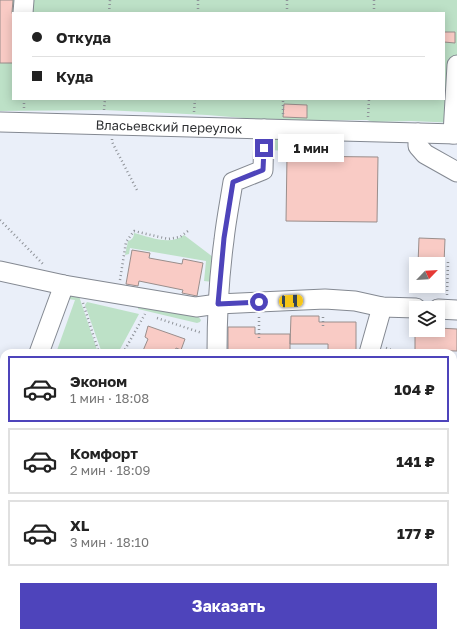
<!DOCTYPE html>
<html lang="ru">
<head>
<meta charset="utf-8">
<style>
	body { margin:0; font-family:"Golos Text",sans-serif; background:#f2f2f2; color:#222; height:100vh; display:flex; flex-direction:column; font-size:15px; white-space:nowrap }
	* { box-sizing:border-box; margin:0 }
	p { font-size:13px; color:#767676 }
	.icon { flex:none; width:22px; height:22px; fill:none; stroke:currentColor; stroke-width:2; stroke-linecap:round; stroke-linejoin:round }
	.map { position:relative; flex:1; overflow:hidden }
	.sheet { position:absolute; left:0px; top:349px; width:457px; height:288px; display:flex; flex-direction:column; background:#fff; border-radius:12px 12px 0 0; box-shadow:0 2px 10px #0003 }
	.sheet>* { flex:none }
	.top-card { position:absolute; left:12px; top:12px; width:433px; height:88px; border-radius:0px; box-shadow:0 2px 10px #0003; display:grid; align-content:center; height:88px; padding:0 20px; background:#fff }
	.needle { width:26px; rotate:65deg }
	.fabs { position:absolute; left:409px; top:257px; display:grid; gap:8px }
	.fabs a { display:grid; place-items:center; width:36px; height:36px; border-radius:0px; background:#fff; box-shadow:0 2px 10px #0003; font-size:20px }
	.end { position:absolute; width:18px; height:18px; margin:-9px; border:5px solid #4e44bb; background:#fff; box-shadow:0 0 0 2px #fff }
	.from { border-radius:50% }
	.bubble { position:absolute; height:28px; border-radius:0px; background:#fff; box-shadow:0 2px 10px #0003; font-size:13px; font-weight:700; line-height:28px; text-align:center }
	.car { position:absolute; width:12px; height:24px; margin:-12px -6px; border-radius:5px; box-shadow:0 0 3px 1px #0007; background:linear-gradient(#f5c518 24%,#345 0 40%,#f5c518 0 76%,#345 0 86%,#f5c518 0) }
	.top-card b { display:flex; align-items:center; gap:14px; height:38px; font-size:15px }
	.top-card b+b { border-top:1px solid #e0e0e0 }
	.top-card i { width:10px; height:10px; background:#222 }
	ul { padding:7px 0 0; list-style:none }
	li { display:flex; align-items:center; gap:12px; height:66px; margin:0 8px 6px; padding:0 12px; border:2px solid #e0e0e0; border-radius:0px }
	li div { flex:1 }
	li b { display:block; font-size:15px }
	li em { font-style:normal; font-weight:700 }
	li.on { border-color:#4e44bb }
	li>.icon { width:36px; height:36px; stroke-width:1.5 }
	.button { display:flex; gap:8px; margin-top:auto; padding:8px 20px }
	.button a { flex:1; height:46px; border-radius:0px; background:#4e44bb; color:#fff; font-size:16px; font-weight:700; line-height:46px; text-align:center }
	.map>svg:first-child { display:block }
	.green { fill:#bde1c7; fill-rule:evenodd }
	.building { fill:#f9cbc5; stroke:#9a8e8c }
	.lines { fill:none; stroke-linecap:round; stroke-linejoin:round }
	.minor-casing { stroke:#848992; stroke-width:21 }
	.path { stroke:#8f9399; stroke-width:2.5; stroke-dasharray:1 3; stroke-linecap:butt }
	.minor { stroke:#fff; stroke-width:19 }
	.route { stroke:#4e44bb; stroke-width:5 }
	.labels { text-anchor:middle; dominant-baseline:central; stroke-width:3.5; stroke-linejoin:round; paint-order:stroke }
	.street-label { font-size:13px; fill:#2e3033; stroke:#fff }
</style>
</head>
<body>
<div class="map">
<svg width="457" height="637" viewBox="0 0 457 637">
	<rect width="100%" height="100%" fill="#eaeff9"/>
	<path class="green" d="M0,0H457V123L411,121L373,122L367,120L282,121L207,115L104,110L0,111ZM13,13H444V99H13Z
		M288,136V151L269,150L273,137Z
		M134,233C150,237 170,246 184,235L213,257V282L204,281L206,261L130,248L129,254L125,255L128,241C132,240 134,237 134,233Z
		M78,293L98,353H56L75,300L68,299L67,296Z
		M87,302L139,314L118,353H102L85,305Z
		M139,303L197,315L201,320L200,322L197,323L138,309Z"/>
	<path class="building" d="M0,0H13L12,12L13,17V63H0Z
		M444,32H455V43L444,42Z
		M284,104L307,105V118L283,117Z
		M287,156L378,157L377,222L286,221Z
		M419,238L445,239L444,264H418Z
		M132,250L150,253L149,258L182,264L183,259L203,263L197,296L182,293L183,290L139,281L138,286L126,284Z
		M291,316H319V322H356V352H328V344H290Z
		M148,326L185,339L181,350L176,348L174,353H142L148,339L145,337Z
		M228,327H255V334H290V353H228Z
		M438,328L457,329V351L415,350V330H438Z"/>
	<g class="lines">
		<defs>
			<g id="minor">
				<path d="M23,13L24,0"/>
				<path id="s1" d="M0,122L457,134"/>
				<path d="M418,133V146L425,154L457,172"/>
				<path d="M453,134L457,65"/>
				<path d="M0,271L64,285L196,307L218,304L325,299L355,301L382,307L416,308"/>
				<path d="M438,309L457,310"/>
				<path d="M39,353L64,285"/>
				<path d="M217,353C217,315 219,277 224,240C226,221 230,201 233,182L263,170L264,129"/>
				<path d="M369,353L382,307"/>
				<path d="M0,397L4,399"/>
				<path d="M0,503L4,497"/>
				<path d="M453,504L457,499"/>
				<path d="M453,525L457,528"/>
				<path d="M0,610L4,612"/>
				<path d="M33,633L38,637"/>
				<path d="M148,633L153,637"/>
				<path d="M225,637L228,633"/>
				<path d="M421,637L424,633L429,637"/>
			</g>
		</defs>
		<use href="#minor" class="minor-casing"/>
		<path class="path" d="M109,13L110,0
			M198,13V0
			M287,13V0
			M374,13V0
			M24,108V99
			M104,110L105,99
			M194,112L195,99
			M283,114V99
			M368,117L369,99
			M112,139V142L137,190
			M0,220L43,264
			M120,280L126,242L134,231L168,239L180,237L188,231
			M447,295L448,262
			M83,303L99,353
			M157,318L202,333
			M323,326V315
			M259,338V317
			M386,348L400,353
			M123,353L145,314
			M453,376L457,379
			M453,443L457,441
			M0,556H4
			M0,572L4,574
			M0,591L4,590
			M453,619L457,622"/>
		<use href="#minor" class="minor"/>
	</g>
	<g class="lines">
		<path class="route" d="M259,302L218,304L224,238L233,182L263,170L264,148"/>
	</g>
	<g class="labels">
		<g class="street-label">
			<text stroke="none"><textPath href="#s1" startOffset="169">Власьевский переулок</textPath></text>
		</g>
	</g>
</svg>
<div class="fabs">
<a><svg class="needle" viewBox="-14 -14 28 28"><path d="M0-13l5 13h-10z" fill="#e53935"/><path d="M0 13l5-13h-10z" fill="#767676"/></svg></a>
<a><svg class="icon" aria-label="layers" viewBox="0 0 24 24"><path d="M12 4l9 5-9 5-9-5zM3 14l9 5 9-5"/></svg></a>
</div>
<i class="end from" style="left:259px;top:302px"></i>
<i class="end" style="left:264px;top:148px"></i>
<div class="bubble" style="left:278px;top:134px;width:66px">1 мин</div>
<i class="car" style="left:291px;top:301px;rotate:87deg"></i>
<div class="top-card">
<b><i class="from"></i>Откуда</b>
<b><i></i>Куда</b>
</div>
<section class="sheet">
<ul>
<li class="on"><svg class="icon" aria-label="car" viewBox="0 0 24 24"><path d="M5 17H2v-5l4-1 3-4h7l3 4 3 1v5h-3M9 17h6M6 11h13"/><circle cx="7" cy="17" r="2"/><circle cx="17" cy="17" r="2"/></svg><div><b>Эконом</b><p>1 мин · 18:08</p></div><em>104 ₽</em></li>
<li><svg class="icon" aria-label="car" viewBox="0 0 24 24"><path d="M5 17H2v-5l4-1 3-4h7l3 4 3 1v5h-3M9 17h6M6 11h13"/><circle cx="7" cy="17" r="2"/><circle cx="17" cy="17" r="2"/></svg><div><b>Комфорт</b><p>2 мин · 18:09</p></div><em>141 ₽</em></li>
<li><svg class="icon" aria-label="car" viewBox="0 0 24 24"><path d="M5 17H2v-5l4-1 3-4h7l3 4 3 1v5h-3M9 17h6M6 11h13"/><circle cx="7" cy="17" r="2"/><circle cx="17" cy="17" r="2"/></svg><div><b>XL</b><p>3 мин · 18:10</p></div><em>177 ₽</em></li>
</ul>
<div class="button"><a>Заказать</a></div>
</section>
</div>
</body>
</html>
